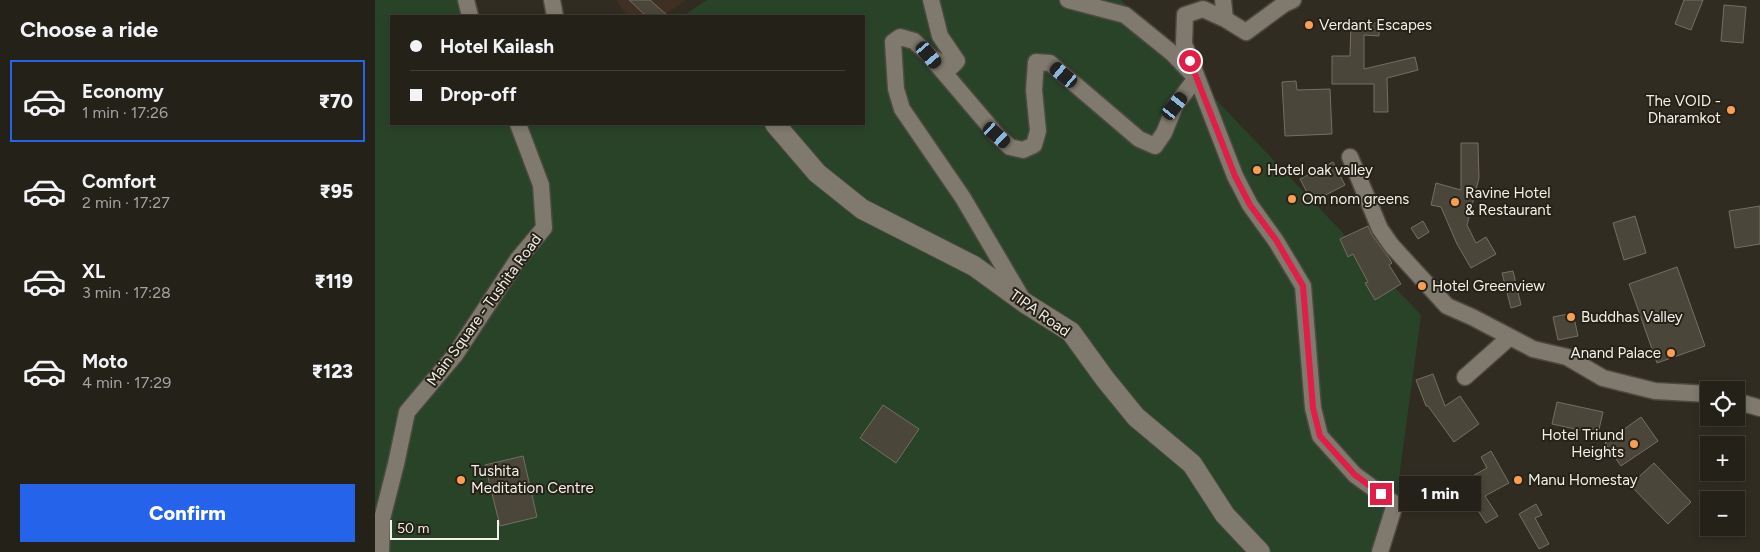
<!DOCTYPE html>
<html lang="en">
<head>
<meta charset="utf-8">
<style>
	body { margin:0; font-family:Figtree,sans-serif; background:#2c2922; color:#f1f3f6; height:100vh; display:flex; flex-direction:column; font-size:19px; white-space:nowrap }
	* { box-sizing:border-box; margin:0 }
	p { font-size:16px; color:#a3a3a2 }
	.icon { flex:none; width:28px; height:28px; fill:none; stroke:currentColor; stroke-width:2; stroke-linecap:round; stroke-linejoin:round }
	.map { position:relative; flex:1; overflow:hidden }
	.details { display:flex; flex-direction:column; background:#242119; width:375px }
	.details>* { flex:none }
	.banner { position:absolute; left:15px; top:15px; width:475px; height:110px; border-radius:0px; box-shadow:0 2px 8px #0003,0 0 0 1px #413e38; display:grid; align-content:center; height:110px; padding:0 20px; background:#242119 }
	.buttons { position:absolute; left:1325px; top:381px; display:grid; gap:10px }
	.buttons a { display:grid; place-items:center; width:45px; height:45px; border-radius:0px; background:#242119; box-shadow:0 2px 8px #0003,0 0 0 1px #413e38; font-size:25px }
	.scale { position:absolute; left:15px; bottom:12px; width:109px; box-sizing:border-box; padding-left:5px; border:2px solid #f2f0e9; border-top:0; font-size:14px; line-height:18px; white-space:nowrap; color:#f2f0e9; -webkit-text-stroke:4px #262217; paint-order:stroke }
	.end { position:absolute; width:22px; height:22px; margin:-11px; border:6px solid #e11d48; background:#fff; box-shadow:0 0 0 2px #fff }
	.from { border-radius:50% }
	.bubble { position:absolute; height:35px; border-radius:0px; background:#242119; box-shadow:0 2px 8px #0003,0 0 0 1px #413e38; font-size:16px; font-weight:800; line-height:35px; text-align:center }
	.car { position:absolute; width:15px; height:30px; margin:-15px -8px; border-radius:6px; box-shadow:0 0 4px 1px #0007; background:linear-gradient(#222 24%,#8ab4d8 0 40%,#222 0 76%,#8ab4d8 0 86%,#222 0) }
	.banner b { display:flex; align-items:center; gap:18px; height:48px; font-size:19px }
	.banner b+b { border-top:1px solid #413e38 }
	.banner i { width:12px; height:12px; background:#f1f3f6 }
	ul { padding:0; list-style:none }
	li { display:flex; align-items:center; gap:15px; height:82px; margin:0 10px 8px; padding:0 10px; border:2px solid transparent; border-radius:0px }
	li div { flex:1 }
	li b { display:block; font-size:19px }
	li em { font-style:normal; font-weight:800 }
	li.on { border-color:#2563eb }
	li>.icon { width:45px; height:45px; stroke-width:1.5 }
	h2 { padding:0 20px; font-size:22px; line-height:60px }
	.primary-button { display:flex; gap:10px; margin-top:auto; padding:10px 20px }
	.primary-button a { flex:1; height:58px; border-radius:0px; background:#2563eb; color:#fff; font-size:20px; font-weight:800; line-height:58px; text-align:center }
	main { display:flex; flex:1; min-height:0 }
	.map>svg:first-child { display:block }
	.commercial { fill:#403024 }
	.green { fill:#294329 }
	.building { fill:#4a463a; stroke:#746f62 }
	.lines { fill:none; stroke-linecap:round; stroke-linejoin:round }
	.minor-casing { stroke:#4c4940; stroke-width:19 }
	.tertiary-casing { stroke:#4c4940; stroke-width:22 }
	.minor { stroke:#7f7a6d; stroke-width:16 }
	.tertiary { stroke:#7f7a6d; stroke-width:20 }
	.route { stroke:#e11d48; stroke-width:6 }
	.poi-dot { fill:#fc9e52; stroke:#262217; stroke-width:2 }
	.labels { text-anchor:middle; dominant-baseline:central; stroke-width:4; stroke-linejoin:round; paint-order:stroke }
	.poi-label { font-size:15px; fill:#f2f0e9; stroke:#262217; text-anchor:start }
	.street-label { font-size:15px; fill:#f2f0e9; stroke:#262217 }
</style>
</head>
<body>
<main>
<section class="details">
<h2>Choose a ride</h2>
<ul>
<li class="on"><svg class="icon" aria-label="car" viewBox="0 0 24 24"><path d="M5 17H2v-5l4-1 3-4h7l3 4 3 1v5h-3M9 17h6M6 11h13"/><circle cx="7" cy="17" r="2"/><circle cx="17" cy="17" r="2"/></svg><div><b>Economy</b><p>1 min · 17:26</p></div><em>₹70</em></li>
<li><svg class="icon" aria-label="car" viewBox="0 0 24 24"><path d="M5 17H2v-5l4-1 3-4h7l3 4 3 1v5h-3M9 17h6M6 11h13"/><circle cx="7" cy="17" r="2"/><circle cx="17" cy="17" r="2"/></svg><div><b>Comfort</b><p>2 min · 17:27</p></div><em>₹95</em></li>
<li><svg class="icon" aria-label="car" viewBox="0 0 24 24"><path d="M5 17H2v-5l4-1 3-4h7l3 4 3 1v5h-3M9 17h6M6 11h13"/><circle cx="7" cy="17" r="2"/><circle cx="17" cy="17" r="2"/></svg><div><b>XL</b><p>3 min · 17:28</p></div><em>₹119</em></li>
<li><svg class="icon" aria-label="car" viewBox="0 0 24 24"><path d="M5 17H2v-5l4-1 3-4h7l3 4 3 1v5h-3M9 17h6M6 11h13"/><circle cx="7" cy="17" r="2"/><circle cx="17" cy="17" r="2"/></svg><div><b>Moto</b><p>4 min · 17:29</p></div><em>₹123</em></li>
</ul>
<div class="primary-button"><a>Confirm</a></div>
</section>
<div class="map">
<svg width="1385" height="552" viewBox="0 0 1385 552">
	<rect width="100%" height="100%" fill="#302c21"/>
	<path class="commercial" d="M241,0H311L288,16H252Z"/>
	<path class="green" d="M0,0H91L94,16H16V124H489V16H308L332,0H746L1046,315L1014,552H0Z"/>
	<path class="building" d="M254,0H275L293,16H271Z
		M1309,0H1328L1316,30L1300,24Z
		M1349,5L1371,7L1368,43L1346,41Z
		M976,23H1004V36L989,35V69L1040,57L1043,70L1012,78L1013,112H999V84H957V56H975Z
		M921,81L922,90L955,89L957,134L910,136L907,82Z
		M1086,143H1103L1104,178L1092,225L1101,243L1111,237L1121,254L1096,268L1082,244L1066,207L1056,205L1061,183L1086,190Z
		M958,162L970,185L937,202L925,179Z
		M1385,206V244L1360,248L1354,211Z
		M1260,216L1271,253L1249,260L1238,223Z
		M1048,221L1054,232L1043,239L1036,228Z
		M993,226L997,235L1014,258L1017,263L1014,265L1026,284L1000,300L990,283L993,282L978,254L973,257L965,239Z
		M1302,267L1330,346L1282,363L1254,284Z
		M1138,271L1146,305L1136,308L1127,273Z
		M1198,313L1203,336L1183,340L1178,317Z
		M1058,374L1070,406L1085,396L1104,424L1079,442L1053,406H1051L1041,380Z
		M1182,402L1228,412L1223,434L1177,424Z
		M508,405L544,429L521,463L485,438Z
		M1266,417L1283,441L1246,466L1230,443Z
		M1116,451L1134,483L1110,496L1123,516L1111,523L1098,503L1103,499L1092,479L1112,468L1106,457Z
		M148,456L162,517L125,526L110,465Z
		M1279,463L1316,502L1293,524L1255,485Z
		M1161,504L1167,515L1160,518L1174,544L1164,549L1144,514Z"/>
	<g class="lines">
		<defs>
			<path id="minor" d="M91,0L95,16
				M177,0L180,16
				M556,0L565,36L582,61L575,68L560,59
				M848,0L850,19
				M918,0L909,4L871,32L850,19L828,9L810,15L809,44L860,176L875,205L901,241L928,286L938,408L945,436L980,475L1020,504L1005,552
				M975,157L1005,229L1017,246L1072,306L1097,317L1158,349L1192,357L1228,378L1280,391L1334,394
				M648,300L588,198L527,109L521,89L518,42L525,37L539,41L554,55L622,135L635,147L648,150L659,145L663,131L659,90L661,62L675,63L764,139L780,146L789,133L800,106L821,78L797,53L750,15L693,0
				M1090,377L1135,337
				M1361,401L1385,408
				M6,552L7,519L21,464L32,412L80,355L143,259L169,228L166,185L143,124"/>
			<path id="tertiary" d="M400,124L442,173L487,209L599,266L650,303L696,332L730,379L761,417L817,464L850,515L885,552"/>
		</defs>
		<use href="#minor" class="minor-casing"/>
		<use href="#tertiary" class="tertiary-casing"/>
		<use href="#minor" class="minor"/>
		<use href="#tertiary" class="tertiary"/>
	</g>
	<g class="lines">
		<path class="route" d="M815,61L860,176L875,205L901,240L928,286L938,408L945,436L980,475L1006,494"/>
	</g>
	<g class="poi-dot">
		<circle cx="934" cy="25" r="5"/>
		<circle cx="1356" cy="110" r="5"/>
		<circle cx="882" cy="170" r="5"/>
		<circle cx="917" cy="199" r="5"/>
		<circle cx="1080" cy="202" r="5"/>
		<circle cx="1047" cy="286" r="5"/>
		<circle cx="1196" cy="317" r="5"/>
		<circle cx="1296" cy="353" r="5"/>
		<circle cx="1259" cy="444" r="5"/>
		<circle cx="86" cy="480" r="5"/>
		<circle cx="1143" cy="480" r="5"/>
	</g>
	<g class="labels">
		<g class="poi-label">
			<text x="944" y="25">Verdant Escapes</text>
			<text x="1346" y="101" text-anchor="end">The VOID -<tspan x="1346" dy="17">Dharamkot</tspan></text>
			<text x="892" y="170">Hotel oak valley</text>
			<text x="1090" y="193">Ravine Hotel<tspan x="1090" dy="17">&amp; Restaurant</tspan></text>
			<text x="927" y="199">Om nom greens</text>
			<text x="1057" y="286">Hotel Greenview</text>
			<text x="1206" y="317">Buddhas Valley</text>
			<text x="1286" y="353" text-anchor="end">Anand Palace</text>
			<text x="1249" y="435" text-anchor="end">Hotel Triund<tspan x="1249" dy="17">Heights</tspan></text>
			<text x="96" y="471">Tushita<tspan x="96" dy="17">Meditation Centre</tspan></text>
			<text x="1153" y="480">Manu Homestay</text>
		</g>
		<g class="street-label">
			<text transform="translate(109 310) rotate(-54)">Main Square - Tushita Road</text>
			<text transform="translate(665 313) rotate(35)">TIPA Road</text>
		</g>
	</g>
</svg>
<div class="buttons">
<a><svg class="icon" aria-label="locate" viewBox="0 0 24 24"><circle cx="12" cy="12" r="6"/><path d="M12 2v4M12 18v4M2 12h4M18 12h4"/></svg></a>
<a>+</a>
<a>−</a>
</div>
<div class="scale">50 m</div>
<i class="end from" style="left:815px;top:61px"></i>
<i class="end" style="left:1006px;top:494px"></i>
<div class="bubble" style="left:1024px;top:476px;width:82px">1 min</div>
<i class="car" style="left:554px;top:55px;rotate:140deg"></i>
<i class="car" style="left:689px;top:75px;rotate:310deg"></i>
<i class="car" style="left:800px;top:106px;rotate:38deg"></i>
<i class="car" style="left:622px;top:135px;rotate:132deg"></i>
<div class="banner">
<b><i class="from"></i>Hotel Kailash</b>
<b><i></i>Drop-off</b>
</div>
</div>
</main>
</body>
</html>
